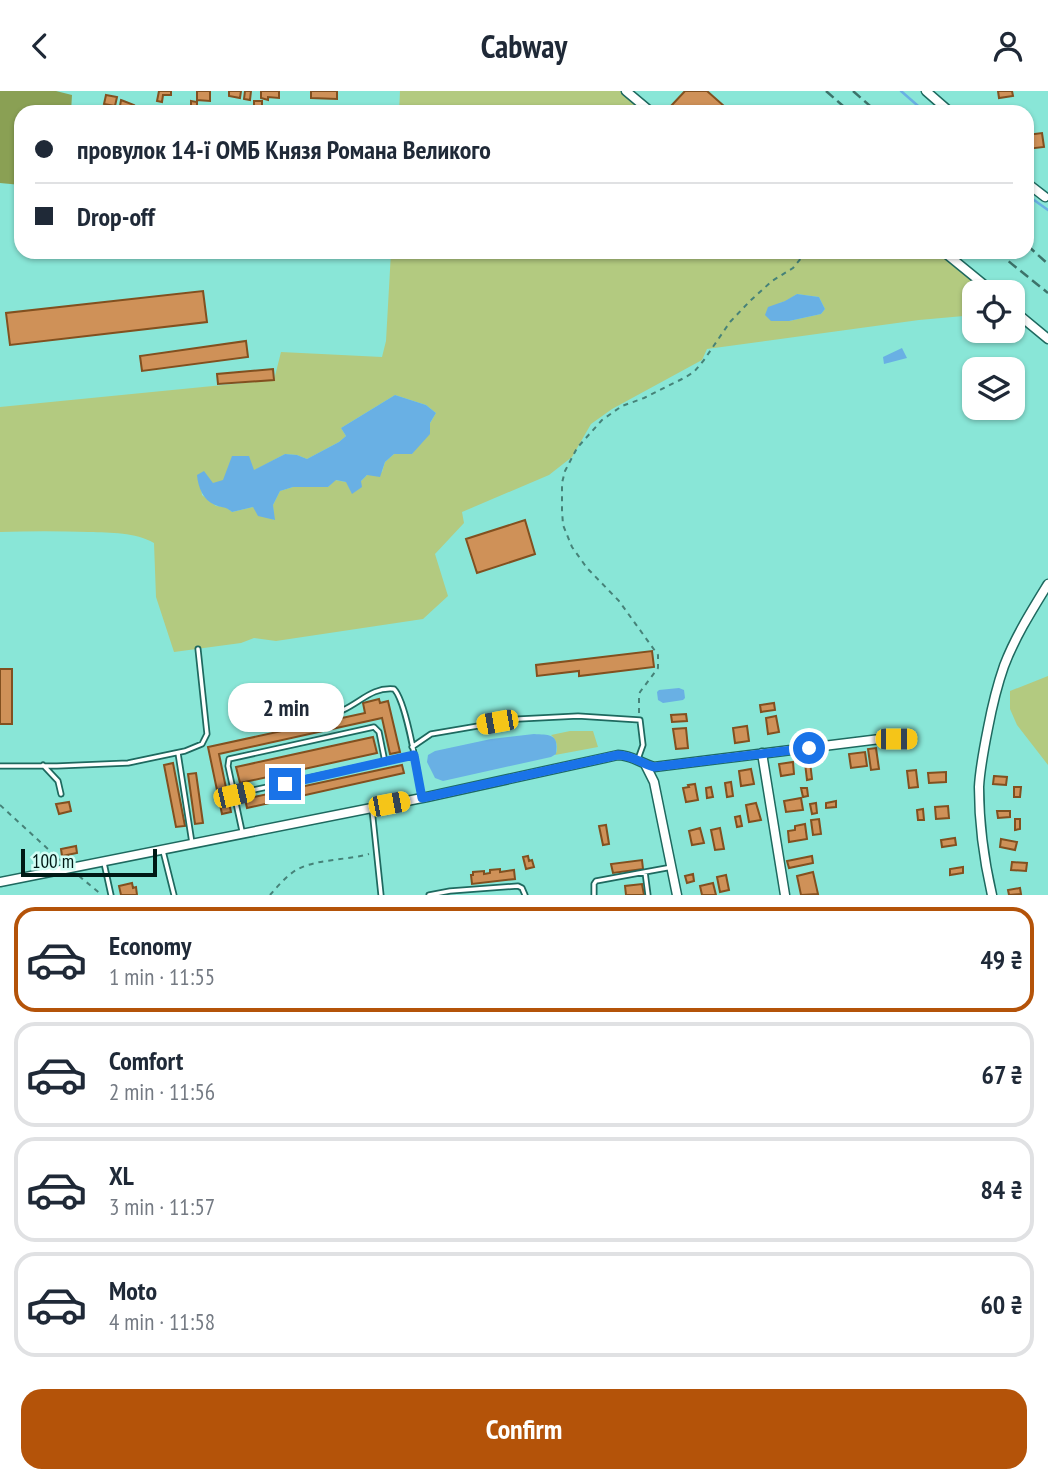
<!DOCTYPE html>
<html lang="en">
<head>
<meta charset="utf-8">
<style>
	body { margin:0; font-family:"PT Sans Narrow",sans-serif; background:#f2f2f3; color:#1f2937; height:100vh; display:flex; flex-direction:column; font-size:26px; white-space:nowrap }
	* { box-sizing:border-box; margin:0 }
	p { font-size:23px; color:#747a83 }
	.icon { flex:none; width:38px; height:38px; fill:none; stroke:currentColor; stroke-width:2; stroke-linecap:round; stroke-linejoin:round }
	.map { position:relative; height:804px; overflow:hidden }
	.sheet { display:flex; flex-direction:column; background:#fff; flex:1 }
	.sheet>* { flex:none }
	.banner { position:absolute; left:14px; top:14px; width:1020px; height:154px; border-radius:21px; box-shadow:0 2px 5px #0004; display:grid; align-content:center; height:154px; padding:0 21px; background:#fff }
	.fabs { position:absolute; left:962px; top:189px; display:grid; gap:14px }
	.fabs a { display:grid; place-items:center; width:63px; height:63px; border-radius:14px; background:#fff; box-shadow:0 2px 5px #0004; font-size:35px }
	.scale { position:absolute; left:21px; bottom:18px; width:136px; box-sizing:border-box; padding-left:7px; border:4px solid #001915; border-top:0; font-size:19px; line-height:24px; white-space:nowrap; color:#001915; -webkit-text-stroke:5px #d2fef5; paint-order:stroke }
	.end { position:absolute; width:32px; height:32px; margin:-16px; border:9px solid #1a73e8; background:#fff; box-shadow:0 0 0 4px #fff }
	.from { border-radius:50% }
	.bubble { position:absolute; height:49px; border-radius:21px; background:#fff; box-shadow:0 2px 5px #0004; font-size:23px; font-weight:600; line-height:49px; text-align:center }
	.car { position:absolute; width:21px; height:42px; margin:-21px -10px; border-radius:9px; box-shadow:0 0 5px 2px #0007; background:linear-gradient(#f5c518 24%,#345 0 40%,#f5c518 0 76%,#345 0 86%,#f5c518 0) }
	.banner b { display:flex; align-items:center; gap:24px; height:66px; font-size:26px }
	.banner b+b { border-top:2px solid #e0e1e3 }
	.banner i { width:18px; height:18px; background:#1f2937 }
	ul { padding:12px 0 0; list-style:none }
	li { display:flex; align-items:center; gap:21px; height:105px; margin:0 14px 10px; padding:0 7px; border:4px solid #e0e1e3; border-radius:21px }
	li div { flex:1 }
	li b { display:block; font-size:26px }
	li em { font-style:normal; font-weight:600 }
	li.current { border-color:#b45309 }
	li>.icon { width:63px; height:63px; stroke-width:1.5 }
	.cta { display:flex; gap:14px; margin-top:auto; padding:14px 21px }
	.cta a { flex:1; height:80px; border-radius:21px; background:#b45309; color:#fff; font-size:28px; font-weight:600; line-height:80px; text-align:center }
	header { display:flex; justify-content:space-between; align-items:center; height:91px; padding:0 21px; background:#fff; font-size:32px; font-weight:600 }
	.map>svg:first-child { display:block }
	.green { fill:#b3ca80; fill-rule:evenodd }
	.forest { fill:#8aa054 }
	.water { fill:#69b0e4 }
	.lines { fill:none; stroke-linecap:round; stroke-linejoin:round }
	.stream { stroke:#69b0e4; stroke-width:2.5 }
	.building { fill:#cf9158; stroke:#82501f; stroke-width:2 }
	.lane-casing { stroke:#1e695f; stroke-width:7 }
	.street-casing { stroke:#1e695f; stroke-width:11 }
	.path { stroke:#468278; stroke-width:2; stroke-dasharray:5 5; stroke-linecap:butt }
	.lane { stroke:#fff; stroke-width:3.5 }
	.street { stroke:#fff; stroke-width:8 }
	.rail { stroke:#3c736a; stroke-width:2.5; stroke-dasharray:10 5; stroke-linecap:butt }
	.route { stroke:#1a73e8; stroke-width:9 }
</style>
</head>
<body>
<header><svg class="icon" aria-label="back" viewBox="0 0 24 24"><path d="M15 5l-7 7 7 7"/></svg>Cabway<svg class="icon" aria-label="person" viewBox="0 0 24 24"><circle cx="12" cy="8" r="4"/><path d="M4 21q1-7 8-7t8 7"/></svg></header>
<div class="map">
<svg width="1048" height="804" viewBox="0 0 1048 804">
	<rect width="100%" height="100%" fill="#89e6d7"/>
	<path class="green" d="M400,0H620L646,21H399Z
		M391,161H936L986,201H975V224L919,229L707,258L702,269L612,318L591,333L572,366L549,384L462,421L464,432L435,463L448,505L423,528L276,550L254,547L241,552L174,561L156,506L154,452C135,441 111,442 89,441C59,440 30,440 0,441V316L274,289L281,261L382,266L386,250ZM797,203L819,206L825,218L821,223L789,230L779,212L786,210ZM395,304L426,314L436,322L412,363H394L385,371L382,381L367,384L361,390L346,391L335,389L328,396H293L280,400L273,414L274,429L253,416L232,421L226,416L216,415L202,404L201,397L253,380L285,363L297,364L307,368L339,351L346,345L341,337Z
		M1048,585V674L1017,634L1010,618V600Z
		M570,640H593L598,656L555,664C559,658 557,649 551,644Z"/>
	<path class="forest" d="M0,0H56L72,4L71,21H21V94L0,92Z"/>
	<path class="water" d="M797,203L819,206L825,218L821,223L789,230H771L765,224L768,216L785,210Z
		M902,257L907,267L884,273L883,266Z
		M395,304L426,314L436,322L430,332V343L412,363H394L385,371L380,386L367,384L361,390L362,396L352,403L346,391L336,389L328,396H293L280,400L273,414L275,429L258,425L253,416L232,421C225,415 222,417 215,414C203,409 198,396 197,384L204,380L213,392L223,389L232,365H249L254,379L285,363L297,364L307,368L339,351L346,345L341,337Z
		M679,597L684,599L685,607L683,609L663,612L658,609L657,601L659,599Z
		M534,643C551,644 559,643 556,663L551,666L443,690L435,687L427,671L428,664L435,660L491,648Z"/>
	<g class="lines">
		<path class="stream" d="M901,0L925,21
			M1027,104L1048,119"/>
	</g>
	<path class="building" d="M159,0H171V4H163L162,11L157,10Z
		M197,0H210V10L197,9Z
		M229,0H241L240,7L229,5Z
		M245,0H251L250,9L244,8Z
		M261,0H279V7L268,6V9L261,7Z
		M311,0H337V8L311,7Z
		M685,0H707L724,15L718,21H678L671,15Z
		M998,0H1012L1013,5L999,7Z
		M106,4L117,6L115,15L104,13Z
		M121,9L134,14L132,20L120,15Z
		M191,10L197,11V21H191Z
		M254,10H262V18L254,19Z
		M155,15L167,16L166,21L155,18Z
		M1042,42L1044,56L1027,58V44Z
		M203,200L207,231L10,254L6,222Z
		M246,250L248,266L142,280L140,265Z
		M273,278L274,289L218,293L217,283Z
		M525,429L535,463L477,482L466,448Z
		M652,560L654,576L579,585V580L537,585L536,574Z
		M0,578H12V633H0Z
		M379,608L380,612L388,610L400,661L390,663L382,627L219,663L231,721L222,723L208,656L365,622L363,612Z
		M774,612L775,619L761,621L760,614Z
		M686,623L687,630L672,631L671,624Z
		M776,625L779,641L768,643L766,627Z
		M747,635L749,650L735,652L733,637Z
		M686,637L688,657L676,658L673,638Z
		M373,646L377,662L240,692L236,676Z
		M876,657L879,678L871,679L868,658Z
		M865,661L867,675L851,677L849,663Z
		M793,671L794,683L781,685L779,673Z
		M810,671L812,688L807,689L805,672Z
		M173,672L185,735L176,736L164,674Z
		M402,674L404,682L247,717L245,708Z
		M751,678L754,693L741,695L739,680Z
		M916,679L918,696L909,697L907,680Z
		M946,681V691L929,692L928,682Z
		M196,682L203,732L195,733L188,683Z
		M994,685L1007,686L1006,694L993,693Z
		M731,691L733,705L727,706L725,692Z
		M695,693L698,709L686,711L683,697L689,696L688,694Z
		M711,696L713,706L707,707L706,697Z
		M1014,696H1021L1020,706H1014Z
		M801,697H807L808,705L803,706Z
		M801,707L803,719L786,721L784,710Z
		M836,710V716L826,717V712Z
		M69,711L71,720L59,723L56,713Z
		M756,712L761,729L749,731L746,714Z
		M816,712L817,722L812,723L810,713Z
		M948,715L949,727L936,728L935,716Z
		M923,718L924,729H918L917,719Z
		M997,720H1010V726L998,727Z
		M740,725L742,735L737,736L735,726Z
		M819,728L821,743L813,744L811,729Z
		M1015,728H1020V738L1015,739Z
		M805,733L807,748L789,751L788,740L795,739V735Z
		M606,734L609,753L603,754L599,735Z
		M700,737L704,752L692,754L689,740Z
		M720,737L724,758L715,759L711,739Z
		M955,747L956,754L942,756L941,749Z
		M1001,748L1017,751L1015,759L1000,756Z
		M76,755L77,762L62,765L61,758Z
		M528,765L529,770L532,769L534,776L526,778L523,766Z
		M812,765L813,772L789,777L787,770Z
		M642,769L643,778L613,782L611,773Z
		M1012,771L1027,772L1026,780L1011,779Z
		M963,776V782L950,784V778Z
		M500,778V781L514,779L515,788L472,793L471,784H473V781L484,780V783L490,782V779Z
		M813,781L818,803L801,804L797,785Z
		M693,783L694,790L687,792L685,785Z
		M726,784L729,799L720,801L717,786Z
		M132,792L133,797L136,796L137,804H121L119,795Z
		M713,792L716,804H702L700,795Z
		M642,793L644,804H626L625,795Z
		M1020,797L1021,803L1009,804L1008,799Z"/>
	<g class="lines">
		<defs>
			<path id="lane" d="M294,629C311,628 328,626 343,619C361,611 372,596 394,598C407,611 418,685 422,707
				M412,656L431,643L519,628L578,625L640,629L643,654L638,668
				M178,662L192,752
				M43,674L58,690L61,703
				M0,675H57L128,672L185,660L202,653L207,643L198,558
				M235,703L414,664
				M372,718L381,804
				M242,740L228,675L229,668L374,636L379,641L385,671
				M163,760L174,804
				M104,772L111,804
				M645,781L648,804
				M429,804L450,800L518,795L522,797L525,804
				M594,804V793L596,790L672,776"/>
			<path id="street" d="M626,0L651,21
				M926,0L950,21
				M1027,92L1045,106
				M944,161L993,201
				M1013,219L1048,248
				M762,662L785,804
				M645,673L654,691L677,804
				M0,791L427,706L618,664C632,664 640,672 654,676L880,648H912
				M992,804C984,769 979,733 979,696C980,677 984,657 988,637C992,616 997,595 1004,575C1015,546 1032,519 1048,493"/>
		</defs>
		<use href="#lane" class="lane-casing"/>
		<use href="#street" class="street-casing"/>
		<path class="path" d="M639,622V606L640,601L658,577V564L619,510L587,477L572,456L563,434L562,419V392L565,380L577,357L602,329L622,315L644,307L684,287L694,281L704,269L730,231L750,210L772,190L793,177L806,161
			M0,714L61,770
			M79,785L102,804
			M270,804C278,795 287,784 298,778C317,768 348,769 369,763"/>
		<use href="#lane" class="lane"/>
		<use href="#street" class="street"/>
		<path class="rail" d="M826,0L850,21
			M853,0L877,21
			M1027,154L1048,173
			M997,161L1048,202"/>
	</g>
	<g class="lines">
		<path class="route" d="M285,693L414,664L422,707L618,664C632,664 640,672 654,676L809,657"/>
	</g>
</svg>
<div class="fabs">
<a><svg class="icon" aria-label="locate" viewBox="0 0 24 24"><circle cx="12" cy="12" r="6"/><path d="M12 2v4M12 18v4M2 12h4M18 12h4"/></svg></a>
<a><svg class="icon" aria-label="layers" viewBox="0 0 24 24"><path d="M12 4l9 5-9 5-9-5zM3 14l9 5 9-5"/></svg></a>
</div>
<div class="scale">100 m</div>
<i class="end from" style="left:809px;top:657px"></i>
<i class="end" style="left:285px;top:693px"></i>
<div class="bubble" style="left:228px;top:592px;width:116px">2 min</div>
<i class="car" style="left:497px;top:631px;rotate:260deg"></i>
<i class="car" style="left:896px;top:648px;rotate:90deg"></i>
<i class="car" style="left:234px;top:704px;rotate:77deg"></i>
<i class="car" style="left:389px;top:713px;rotate:79deg"></i>
<div class="banner">
<b><i class="from"></i>провулок 14-ї ОМБ Князя Романа Великого</b>
<b><i></i>Drop-off</b>
</div>
</div>
<section class="sheet">
<ul>
<li class="current"><svg class="icon" aria-label="car" viewBox="0 0 24 24"><path d="M5 17H2v-5l4-1 3-4h7l3 4 3 1v5h-3M9 17h6M6 11h13"/><circle cx="7" cy="17" r="2"/><circle cx="17" cy="17" r="2"/></svg><div><b>Economy</b><p>1 min · 11:55</p></div><em>49 ₴</em></li>
<li><svg class="icon" aria-label="car" viewBox="0 0 24 24"><path d="M5 17H2v-5l4-1 3-4h7l3 4 3 1v5h-3M9 17h6M6 11h13"/><circle cx="7" cy="17" r="2"/><circle cx="17" cy="17" r="2"/></svg><div><b>Comfort</b><p>2 min · 11:56</p></div><em>67 ₴</em></li>
<li><svg class="icon" aria-label="car" viewBox="0 0 24 24"><path d="M5 17H2v-5l4-1 3-4h7l3 4 3 1v5h-3M9 17h6M6 11h13"/><circle cx="7" cy="17" r="2"/><circle cx="17" cy="17" r="2"/></svg><div><b>XL</b><p>3 min · 11:57</p></div><em>84 ₴</em></li>
<li><svg class="icon" aria-label="car" viewBox="0 0 24 24"><path d="M5 17H2v-5l4-1 3-4h7l3 4 3 1v5h-3M9 17h6M6 11h13"/><circle cx="7" cy="17" r="2"/><circle cx="17" cy="17" r="2"/></svg><div><b>Moto</b><p>4 min · 11:58</p></div><em>60 ₴</em></li>
</ul>
<div class="cta"><a>Confirm</a></div>
</section>
</body>
</html>
